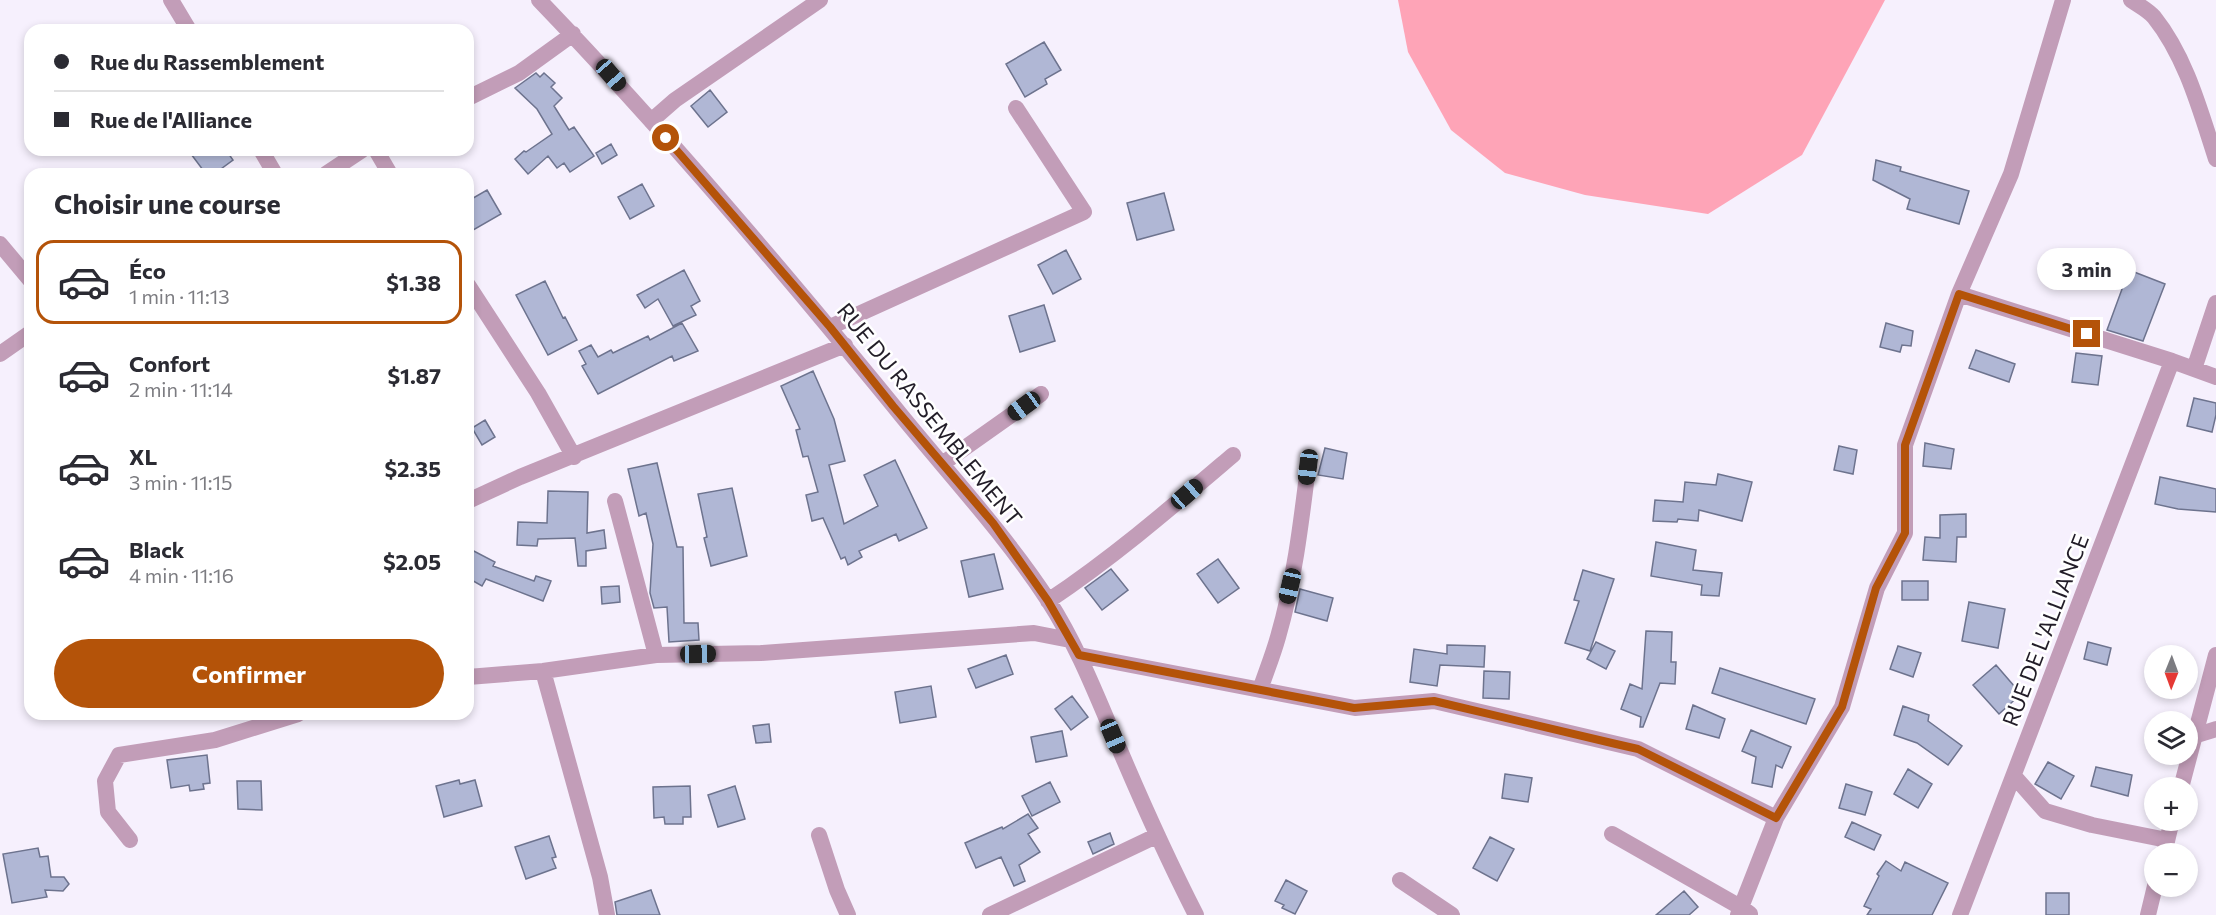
<!DOCTYPE html>
<html lang="fr">
<head>
<meta charset="utf-8">
<style>
	body { margin:0; font-family:Commissioner,sans-serif; background:#f7f7f7; color:#2b2b33; height:100vh; display:flex; flex-direction:column; font-size:22px; white-space:nowrap }
	* { box-sizing:border-box; margin:0 }
	p { font-size:20px; color:#7c7c81 }
	.icon { flex:none; width:33px; height:33px; fill:none; stroke:currentColor; stroke-width:2; stroke-linecap:round; stroke-linejoin:round }
	.map { position:relative; flex:1; overflow:hidden }
	.drawer { position:absolute; left:24px; top:168px; width:450px; height:552px; display:flex; flex-direction:column; background:#fff; border-radius:18px; box-shadow:0 3px 9px #0003 }
	.drawer>* { flex:none }
	.banner { position:absolute; left:24px; top:24px; width:450px; height:132px; border-radius:18px; box-shadow:0 3px 9px #0003; display:grid; align-content:center; height:132px; padding:0 30px; background:#fff }
	.needle { width:39px; rotate:181deg }
	.tools { position:absolute; left:2144px; top:645px; display:grid; gap:12px }
	.tools a { display:grid; place-items:center; width:54px; height:54px; border-radius:50%; background:#fff; box-shadow:0 3px 9px #0003; font-size:30px }
	.end { position:absolute; width:27px; height:27px; margin:-14px; border:8px solid #b45309; background:#fff; box-shadow:0 0 0 3px #fff }
	.from { border-radius:50% }
	.bubble { position:absolute; height:42px; border-radius:21px; background:#fff; box-shadow:0 3px 9px #0003; font-size:20px; font-weight:700; line-height:42px; text-align:center }
	.car { position:absolute; width:18px; height:36px; margin:-18px -9px; border-radius:8px; box-shadow:0 0 4px 2px #0007; background:linear-gradient(#222 24%,#8ab4d8 0 40%,#222 0 76%,#8ab4d8 0 86%,#222 0) }
	.banner b { display:flex; align-items:center; gap:21px; height:57px; font-size:22px }
	.banner b+b { border-top:2px solid #e1e1e2 }
	.banner i { width:15px; height:15px; background:#2b2b33 }
	ul { padding:0; list-style:none }
	li { display:flex; align-items:center; gap:18px; height:84px; margin:0 12px 9px; padding:0 18px; border:3px solid transparent; border-radius:18px }
	li div { flex:1 }
	li b { display:block; font-size:22px }
	li em { font-style:normal; font-weight:700 }
	li.active { border-color:#b45309 }
	li>.icon { width:54px; height:54px; stroke-width:1.5 }
	h2 { padding:0 30px; font-size:27px; line-height:72px }
	.cta { display:flex; gap:12px; margin-top:auto; padding:12px 30px }
	.cta a { flex:1; height:69px; border-radius:36px; background:#b45309; color:#fff; font-size:24px; font-weight:700; line-height:69px; text-align:center }
	.map>svg:first-child { display:block }
	.green { fill:#fea4b7 }
	.building { fill:#b0b7d5; stroke:#6d738e; stroke-width:1.5 }
	.lines { fill:none; stroke-linecap:round; stroke-linejoin:round }
	.minor { stroke:#c29db8; stroke-width:16 }
	.route { stroke:#b45309; stroke-width:8 }
	.labels { text-anchor:middle; dominant-baseline:central; stroke-width:5; stroke-linejoin:round; paint-order:stroke }
	.street-label { font-size:22px; fill:#221d28; stroke:#fff }
</style>
</head>
<body>
<div class="map">
<svg width="2216" height="915" viewBox="0 0 2216 915">
	<rect width="100%" height="100%" fill="#f6f0fd"/>
	<path class="green" d="M1398,0H1885L1802,155L1708,214L1585,195L1505,173L1451,130L1408,52Z"/>
	<path class="building" d="M1044,42L1061,70L1045,79L1047,84L1025,97L1006,64Z
		M536,73L540,77L544,73L555,83L551,87L562,98L554,106L569,130L574,127L594,156L570,172L564,163L557,168L548,156L528,174L515,159L524,151L526,152L552,134L537,109L515,88Z
		M710,90L727,112L708,127L691,106Z
		M611,144L617,155L602,164L596,153Z
		M188,150H226L233,160L214,174H206Z
		M1876,160L1901,167L1900,171L1969,191L1959,224L1907,209L1910,199L1873,180Z
		M642,184L654,206L630,219L618,197Z
		M487,190L501,214L468,233V201Z
		M1164,193L1174,230L1137,240L1127,203Z
		M1066,250L1081,279L1053,294L1038,265Z
		M684,270L700,301L691,306L696,315L673,326L658,299L645,308L637,295Z
		M2129,270L2165,284L2143,341L2107,330Z
		M545,281L563,318L565,317L577,340L548,355L516,295Z
		M1044,305L1055,341L1020,352L1009,316Z
		M682,323L698,351L674,361L672,356L598,394L582,366L586,364L579,351L591,345L598,357L611,350L613,353L648,336L650,340Z
		M1886,323L1913,331L1911,346L1902,345L1900,352L1880,347Z
		M1976,350L2015,364L2009,382L1969,368Z
		M2076,353L2102,356L2098,385L2072,382Z
		M813,371L834,419L845,461L829,465L844,524L878,506L864,475L895,460L927,528L899,541L896,534L859,551L862,557L848,565L845,557L841,559L823,518L812,521L806,495L818,492L808,456L803,457L796,430L800,429L781,386Z
		M2194,398L2216,403V415L2212,432L2187,426Z
		M485,420L495,437L482,445L472,428Z
		M1925,443L1954,449L1951,469L1923,466Z
		M1839,446L1857,450L1853,474L1834,470Z
		M1325,448L1347,453L1343,479L1318,475Z
		M657,463L677,547H683L684,623H698L699,640L669,642L667,607L654,608L650,593L653,544L646,513L639,516L628,469Z
		M1718,474L1752,482L1742,521L1699,510L1698,521L1678,519L1677,522L1653,521L1655,500L1683,502L1685,482L1716,485Z
		M2160,477L2216,489V512L2178,509L2155,504Z
		M732,488L747,556L711,566L704,538L707,537L698,494Z
		M548,491L588,492L587,533L604,530L606,548L586,551V566H578L575,538L538,539L537,546L517,545L518,522L547,523Z
		M1966,514V537H1957L1956,562L1923,560L1925,537L1940,538V515Z
		M1656,542L1696,550L1693,570L1722,573L1719,596L1701,595L1702,585L1651,576Z
		M468,548L495,562L493,566L534,581L536,576L551,581L543,601L486,579L482,586L468,578Z
		M994,554L1003,589L969,597L961,561Z
		M1218,559L1239,588L1218,603L1197,574Z
		M1111,569L1128,590L1102,610L1085,588Z
		M1583,570L1614,579L1590,651L1565,643L1579,601L1574,600Z
		M1902,581H1928V600H1902Z
		M619,586L620,602L602,604L601,587Z
		M1300,589L1333,598L1327,621L1295,612Z
		M1969,602L2005,609L1998,648L1962,641Z
		M1646,631L1672,632L1671,662H1676L1675,684L1660,683L1643,727H1640L1641,717L1621,709L1630,684L1642,689Z
		M1596,642L1615,651L1606,669L1587,659Z
		M2088,642L2111,648L2107,665L2084,659Z
		M1447,645L1485,646L1484,667L1440,665L1437,686L1410,682L1414,649L1447,654Z
		M1898,646L1921,653L1913,677L1890,669Z
		M1006,655L1013,674L976,688L968,669Z
		M1996,665L2021,694L1999,714L1973,685Z
		M1720,668L1815,699L1806,724L1712,693Z
		M1484,671L1510,672L1509,699L1483,698Z
		M931,686L936,717L900,723L895,692Z
		M1072,696L1088,717L1071,730L1055,709Z
		M1693,705L1725,719L1719,738L1686,729Z
		M1903,706L1929,715L1928,721L1962,746L1948,765L1917,743L1894,735Z
		M769,724L771,742L756,743L753,726Z
		M1751,730L1791,747L1782,768L1776,765L1772,787L1752,783L1756,757L1742,751Z
		M1062,731L1067,756L1036,762L1031,737Z
		M207,755L210,783L203,784L204,789L190,791L189,785L171,788L167,760Z
		M2048,762L2074,776L2061,799L2035,784Z
		M2096,767L2132,775L2128,796L2091,786Z
		M1908,769L1932,784L1918,808L1894,794Z
		M1505,774L1532,778L1528,802L1502,798Z
		M459,780L460,784L475,780L482,806L444,817L436,786Z
		M237,781H261L262,810L238,809Z
		M1050,782L1060,802L1032,816L1022,796Z
		M1846,784L1872,792L1865,815L1839,808Z
		M690,786L691,817H683V824H665L664,817L654,818L653,787Z
		M735,786L745,819L718,827L708,795Z
		M1028,814L1038,828L1028,834L1040,852L1019,865L1025,881L1014,886L1001,857L976,868L965,843L1002,827L1003,829Z
		M1852,822L1881,835L1874,850L1845,837Z
		M1110,833L1114,844L1093,854L1088,842Z
		M549,836L556,857L552,858L556,868L526,879L515,847Z
		M1490,837L1514,849L1497,881L1473,868Z
		M38,848L40,857L48,856L51,877H64L69,884L63,891L45,890L47,897L12,903L3,854Z
		M1886,861L1901,871L1905,862L1948,883L1932,915H1867L1871,909L1864,906L1879,876L1877,874Z
		M1286,880L1307,891L1295,914L1282,908L1284,905L1275,901Z
		M651,890L660,915H617L615,902Z
		M1684,891L1698,907L1689,915H1656Z
		M2046,893H2069V915H2046Z"/>
	<g class="lines">
		<path class="minor" d="M171,0L189,30
			M539,0C663,129 779,266 892,404C944,469 1002,530 1048,600C1079,648 1099,702 1122,755C1145,809 1169,862 1196,915
			M2131,0C2138,5 2148,10 2154,17C2186,57 2200,110 2216,159
			M468,98L519,73L573,34
			M651,121L675,100L820,0
			M261,150L275,174
			M376,150L390,174
			M326,174L362,150
			M0,244L30,280
			M468,285L538,393L574,457
			M1959,294L2172,361L2216,377
			M830,327L1084,212L1016,108
			M0,354L30,333
			M2194,369L2216,303
			M942,464L1041,394
			M468,501L520,477L845,345
			M615,501L656,655
			M1048,601C1114,557 1173,506 1233,455
			M1079,655L1355,708L1434,701L1638,749L1776,818
			M543,671L600,877L607,915
			M468,677L543,671L656,655L761,653L1034,633L1070,640
			M1260,690C1266,672 1273,655 1278,637C1294,582 1301,524 1308,467
			M2194,736L2216,729
			M2014,776L2045,811L2092,825L2167,840
			M2181,788L2216,655
			M1612,834L1742,908L1750,914
			M819,835L837,890L848,915
			M130,840L108,812L105,781L119,755L215,740L298,714
			M2164,854L2172,820
			M1400,880L1452,915
			M990,915L1156,836
			M1738,915L1776,818L1842,707L1877,588L1905,533V445L1959,294L2011,174L2063,0
			M1960,915L2172,361
			M2148,915L2155,886"/>
	</g>
	<g class="lines">
		<path class="route" d="M666,138L830,327L893,406L993,523L1048,601L1079,655L1354,708L1434,701L1616,744L1638,749L1776,818L1842,707L1876,588L1905,533V445L1959,294L2087,334"/>
	</g>
	<g class="labels">
		<g class="street-label">
			<text transform="translate(930 414) rotate(51)">RUE DU RASSEMBLEMENT</text>
			<text transform="translate(2045 630) rotate(-69)">RUE DE L'ALLIANCE</text>
		</g>
	</g>
</svg>
<div class="tools">
<a><svg class="needle" viewBox="-14 -14 28 28"><path d="M0-13l5 13h-10z" fill="#e53935"/><path d="M0 13l5-13h-10z" fill="#7c7c81"/></svg></a>
<a><svg class="icon" aria-label="layers" viewBox="0 0 24 24"><path d="M12 4l9 5-9 5-9-5zM3 14l9 5 9-5"/></svg></a>
<a>+</a>
<a>−</a>
</div>
<i class="end from" style="left:666px;top:138px"></i>
<i class="end" style="left:2087px;top:334px"></i>
<div class="bubble" style="left:2037px;top:248px;width:99px">3 min</div>
<i class="car" style="left:611px;top:75px;rotate:139deg"></i>
<i class="car" style="left:1024px;top:406px;rotate:234deg"></i>
<i class="car" style="left:1308px;top:467px;rotate:187deg"></i>
<i class="car" style="left:1187px;top:494px;rotate:49deg"></i>
<i class="car" style="left:1290px;top:586px;rotate:193deg"></i>
<i class="car" style="left:698px;top:654px;rotate:89deg"></i>
<i class="car" style="left:1113px;top:736px;rotate:157deg"></i>
<div class="banner">
<b><i class="from"></i>Rue du Rassemblement</b>
<b><i></i>Rue de l'Alliance</b>
</div>
<section class="drawer">
<h2>Choisir une course</h2>
<ul>
<li class="active"><svg class="icon" aria-label="car" viewBox="0 0 24 24"><path d="M5 17H2v-5l4-1 3-4h7l3 4 3 1v5h-3M9 17h6M6 11h13"/><circle cx="7" cy="17" r="2"/><circle cx="17" cy="17" r="2"/></svg><div><b>Éco</b><p>1 min · 11:13</p></div><em>$1.38</em></li>
<li><svg class="icon" aria-label="car" viewBox="0 0 24 24"><path d="M5 17H2v-5l4-1 3-4h7l3 4 3 1v5h-3M9 17h6M6 11h13"/><circle cx="7" cy="17" r="2"/><circle cx="17" cy="17" r="2"/></svg><div><b>Confort</b><p>2 min · 11:14</p></div><em>$1.87</em></li>
<li><svg class="icon" aria-label="car" viewBox="0 0 24 24"><path d="M5 17H2v-5l4-1 3-4h7l3 4 3 1v5h-3M9 17h6M6 11h13"/><circle cx="7" cy="17" r="2"/><circle cx="17" cy="17" r="2"/></svg><div><b>XL</b><p>3 min · 11:15</p></div><em>$2.35</em></li>
<li><svg class="icon" aria-label="car" viewBox="0 0 24 24"><path d="M5 17H2v-5l4-1 3-4h7l3 4 3 1v5h-3M9 17h6M6 11h13"/><circle cx="7" cy="17" r="2"/><circle cx="17" cy="17" r="2"/></svg><div><b>Black</b><p>4 min · 11:16</p></div><em>$2.05</em></li>
</ul>
<div class="cta"><a>Confirmer</a></div>
</section>
</div>
</body>
</html>
